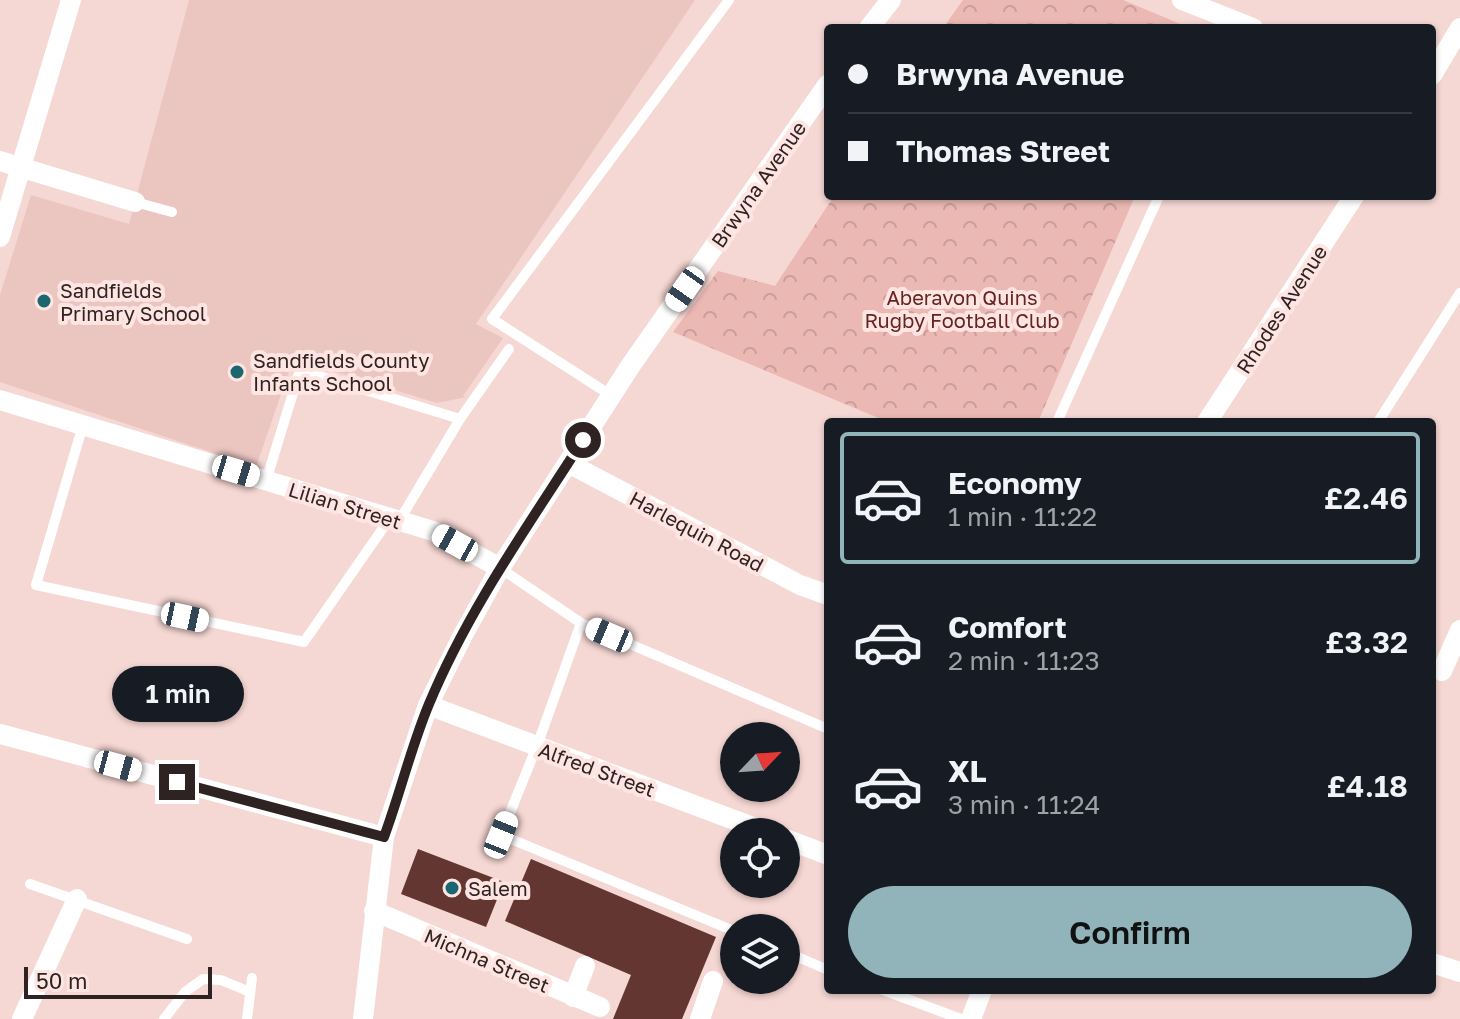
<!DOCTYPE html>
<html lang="en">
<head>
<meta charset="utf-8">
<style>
	body { margin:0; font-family:"Golos Text",sans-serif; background:#242831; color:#f1f3f6; height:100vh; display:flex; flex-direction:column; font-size:30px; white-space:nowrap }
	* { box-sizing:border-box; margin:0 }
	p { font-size:26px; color:#9ea1a6 }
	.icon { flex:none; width:44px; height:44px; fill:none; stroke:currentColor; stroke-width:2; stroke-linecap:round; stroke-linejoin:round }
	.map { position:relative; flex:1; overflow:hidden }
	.sheet { position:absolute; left:824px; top:418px; width:612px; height:576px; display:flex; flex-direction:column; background:#171b24; border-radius:8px; box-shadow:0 2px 6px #0004 }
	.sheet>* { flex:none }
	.guide { position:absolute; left:824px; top:24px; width:612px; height:176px; border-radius:8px; box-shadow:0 2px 6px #0004; display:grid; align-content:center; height:176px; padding:0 24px; background:#171b24 }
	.needle { width:52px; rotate:65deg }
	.fabs { position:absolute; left:720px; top:722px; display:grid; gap:16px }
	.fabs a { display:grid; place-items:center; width:80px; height:80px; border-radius:50%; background:#171b24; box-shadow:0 2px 6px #0004; font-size:40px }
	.scale { position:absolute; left:24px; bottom:20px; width:188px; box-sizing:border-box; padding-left:8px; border:4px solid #2e2322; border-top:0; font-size:22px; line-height:28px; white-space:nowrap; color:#2e2322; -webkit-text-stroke:6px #fee5e2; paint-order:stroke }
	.end { position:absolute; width:36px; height:36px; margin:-18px; border:10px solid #2e2322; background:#fff; box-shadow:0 0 0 4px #fff }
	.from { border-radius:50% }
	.bubble { position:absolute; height:56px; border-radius:28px; background:#171b24; box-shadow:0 2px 6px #0004; font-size:26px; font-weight:600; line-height:56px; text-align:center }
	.car { position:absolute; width:24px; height:48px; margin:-24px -12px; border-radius:10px; box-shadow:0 0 6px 2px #0007; background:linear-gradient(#fff 24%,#345 0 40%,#fff 0 76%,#345 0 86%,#fff 0) }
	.guide b { display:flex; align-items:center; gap:28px; height:76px; font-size:30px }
	.guide b+b { border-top:2px solid #363941 }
	.guide i { width:20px; height:20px; background:#f1f3f6 }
	ul { padding:14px 0 0; list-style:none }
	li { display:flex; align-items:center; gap:24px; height:132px; margin:0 16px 12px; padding:0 8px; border:4px solid transparent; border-radius:8px }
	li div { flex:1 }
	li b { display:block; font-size:30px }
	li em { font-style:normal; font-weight:600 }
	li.on { border-color:#91b4ba }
	li>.icon { width:72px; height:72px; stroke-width:1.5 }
	.cta { display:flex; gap:16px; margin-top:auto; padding:16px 24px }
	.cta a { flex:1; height:92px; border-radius:48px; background:#91b4ba; color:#111; font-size:32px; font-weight:600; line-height:92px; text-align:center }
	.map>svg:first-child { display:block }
	.built { fill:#ebc6c1 }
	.park { fill:url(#park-crowns) }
	.building { fill:#633632 }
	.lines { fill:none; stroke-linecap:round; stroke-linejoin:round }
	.lane { stroke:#fff; stroke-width:10 }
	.street { stroke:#fff; stroke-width:20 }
	.route { stroke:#2e2322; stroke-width:10 }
	.poi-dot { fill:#1b6770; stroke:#fee5e2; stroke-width:3 }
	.labels { text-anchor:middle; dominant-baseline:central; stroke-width:8; stroke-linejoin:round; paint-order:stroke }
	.street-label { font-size:20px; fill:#2e2322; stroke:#fee5e2 }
	.poi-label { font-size:20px; fill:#2e2322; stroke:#fee5e2; text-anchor:start }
	.park-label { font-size:20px; fill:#652421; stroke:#fee5e2 }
</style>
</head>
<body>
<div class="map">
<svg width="1460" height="1019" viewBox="0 0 1460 1019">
	<defs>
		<pattern id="park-crowns" width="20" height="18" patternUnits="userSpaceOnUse" patternTransform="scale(2)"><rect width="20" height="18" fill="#ebb8b3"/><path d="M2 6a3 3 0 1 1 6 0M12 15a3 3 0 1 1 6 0" fill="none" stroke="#ca9e9a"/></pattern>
	</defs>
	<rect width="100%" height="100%" fill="#f5d7d3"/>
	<path class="built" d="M189,0H695L476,324L503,338L463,396L466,397L437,403L293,359L256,467L0,382V295L31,195L129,224Z"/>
	<path class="park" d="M963,0H1123L1190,28H943Z
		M834,196H1135L1038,422H888L673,332L718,271L775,286Z"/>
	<path class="building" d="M418,849L504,882L486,927L401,894Z
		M531,859L716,937L682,1019H613L631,975L505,921Z"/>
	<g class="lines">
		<path class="lane" d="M135,202L172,212
			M612,396L492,319L729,0
			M460,419L509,349
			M1057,422L1159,196
			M1378,422L1460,293
			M83,425L36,585L304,642L390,518
			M266,481L300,370L460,419L399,521
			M500,568L581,623L828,729
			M581,623L537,746L501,835L734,931
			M30,884L187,939
			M786,952L828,970
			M883,990L961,1019
			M164,1019L185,992L203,979L221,980L250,992
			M247,1019L252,978"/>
		<path class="street" d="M1182,0L1253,28
			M869,28L891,0
			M1432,75L1460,28
			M0,161L135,202
			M0,237L71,0
			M0,400L433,531L500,568
			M1207,422L1354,196
			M568,463L800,585L828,595
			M1442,671L1460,630
			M428,705L766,832
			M0,734L384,837
			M786,839L828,855
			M374,911L600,1007
			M1432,963L1460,972
			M573,997L585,966
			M22,1019L77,899
			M363,1019L384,837L428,705L463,635L500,568L631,365L828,84
			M700,1019L713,981
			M971,1019L982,990"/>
	</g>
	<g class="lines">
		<path class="route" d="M177,782L384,837C400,794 411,747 429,704C468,610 528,526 583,440"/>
	</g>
	<g class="poi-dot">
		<circle cx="44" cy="301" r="8"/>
		<circle cx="237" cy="372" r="8"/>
		<circle cx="452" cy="888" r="8"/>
	</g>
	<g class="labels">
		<g class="street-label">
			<text transform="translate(758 184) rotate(-55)">Brwyna Avenue</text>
			<text transform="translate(1281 309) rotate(-57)">Rhodes Avenue</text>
			<text transform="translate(345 505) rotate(17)">Lilian Street</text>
			<text transform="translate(697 531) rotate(28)">Harlequin Road</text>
			<text transform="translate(597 769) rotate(20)">Alfred Street</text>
			<text transform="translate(487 960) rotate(23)">Michna Street</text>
		</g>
		<g class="poi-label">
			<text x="60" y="290">Sandfields<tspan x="60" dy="23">Primary School</tspan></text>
			<text x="253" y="360">Sandfields County<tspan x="253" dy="23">Infants School</tspan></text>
			<text x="468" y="888">Salem</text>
		</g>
		<g class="park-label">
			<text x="962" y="297">Aberavon Quins<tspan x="962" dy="23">Rugby Football Club</tspan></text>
		</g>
	</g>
</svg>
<div class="fabs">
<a><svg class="needle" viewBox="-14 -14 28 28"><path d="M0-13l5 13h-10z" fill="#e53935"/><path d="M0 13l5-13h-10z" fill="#9ea1a6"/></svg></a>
<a><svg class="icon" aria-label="locate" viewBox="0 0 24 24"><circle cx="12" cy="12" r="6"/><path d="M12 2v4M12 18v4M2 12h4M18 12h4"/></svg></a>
<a><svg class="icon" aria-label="layers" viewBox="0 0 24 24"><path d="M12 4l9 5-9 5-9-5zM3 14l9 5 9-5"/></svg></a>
</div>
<div class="scale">50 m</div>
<i class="end from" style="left:583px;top:440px"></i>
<i class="end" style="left:177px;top:782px"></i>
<div class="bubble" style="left:112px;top:666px;width:132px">1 min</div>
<i class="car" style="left:685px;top:289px;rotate:215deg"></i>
<i class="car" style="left:236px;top:471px;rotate:107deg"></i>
<i class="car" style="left:455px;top:543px;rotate:299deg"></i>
<i class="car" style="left:185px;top:617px;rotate:102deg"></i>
<i class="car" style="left:609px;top:635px;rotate:293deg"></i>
<i class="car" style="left:118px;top:766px;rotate:105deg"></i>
<i class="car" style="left:501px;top:835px;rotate:22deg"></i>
<div class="guide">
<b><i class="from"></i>Brwyna Avenue</b>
<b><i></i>Thomas Street</b>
</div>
<section class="sheet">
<ul>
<li class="on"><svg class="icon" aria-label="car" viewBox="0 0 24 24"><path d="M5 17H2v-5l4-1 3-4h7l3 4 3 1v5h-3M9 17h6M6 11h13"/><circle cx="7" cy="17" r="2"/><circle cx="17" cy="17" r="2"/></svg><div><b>Economy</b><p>1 min · 11:22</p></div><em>£2.46</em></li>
<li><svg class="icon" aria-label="car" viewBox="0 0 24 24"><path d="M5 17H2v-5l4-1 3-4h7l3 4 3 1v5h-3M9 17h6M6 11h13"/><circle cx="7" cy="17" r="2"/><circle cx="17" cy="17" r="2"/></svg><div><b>Comfort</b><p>2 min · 11:23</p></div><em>£3.32</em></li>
<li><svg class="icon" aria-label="car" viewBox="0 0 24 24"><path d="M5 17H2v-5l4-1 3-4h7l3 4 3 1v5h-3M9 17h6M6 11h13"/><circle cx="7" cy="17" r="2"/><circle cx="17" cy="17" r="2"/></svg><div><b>XL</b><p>3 min · 11:24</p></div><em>£4.18</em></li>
</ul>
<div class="cta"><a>Confirm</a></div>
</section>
</div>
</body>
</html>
